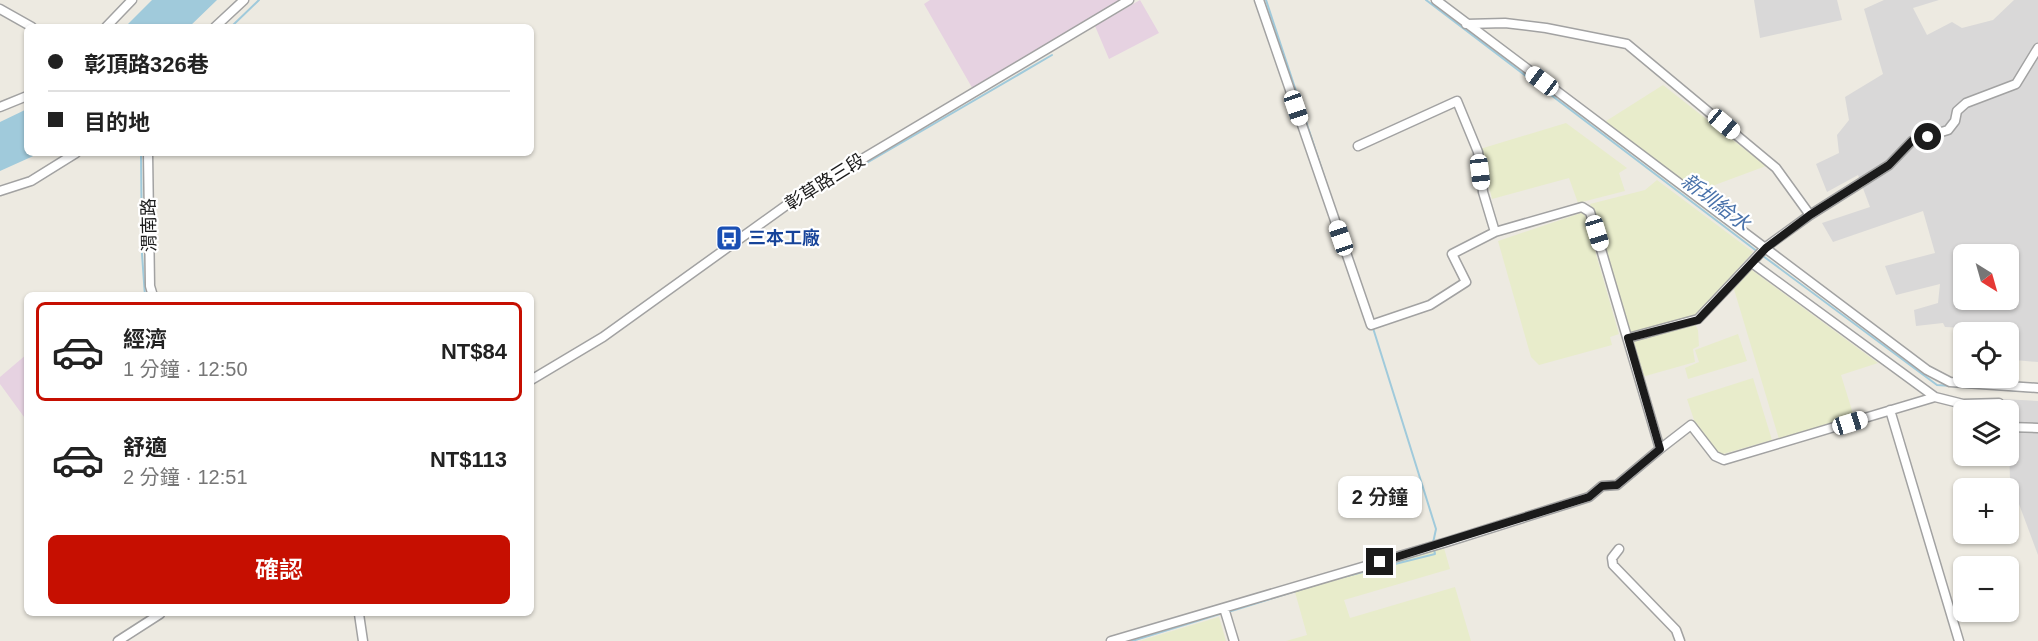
<!DOCTYPE html>
<html lang="zh-TW">
<head>
<meta charset="utf-8">
<style>
	body { margin:0; font-family:Helvetica,"Noto Sans TC",sans-serif; background:#f6f6f6; color:#222; height:100vh; display:flex; flex-direction:column; font-size:22px; white-space:nowrap }
	* { box-sizing:border-box; margin:0 }
	p { font-size:20px; color:#767676 }
	.icon { flex:none; width:33px; height:33px; fill:none; stroke:currentColor; stroke-width:2; stroke-linecap:round; stroke-linejoin:round }
	.map { position:relative; flex:1; overflow:hidden }
	.side { position:absolute; left:24px; top:292px; width:510px; height:324px; display:flex; flex-direction:column; background:#fff; border-radius:9px; box-shadow:0 2px 4px #0004 }
	.side>* { flex:none }
	.hud { position:absolute; left:24px; top:24px; width:510px; height:132px; border-radius:9px; box-shadow:0 2px 4px #0004; display:grid; align-content:center; height:132px; padding:0 24px; background:#fff }
	.needle { width:39px; rotate:143deg }
	.fabs { position:absolute; left:1953px; top:244px; display:grid; gap:12px }
	.fabs a { display:grid; place-items:center; width:66px; height:66px; border-radius:9px; background:#fff; box-shadow:0 2px 4px #0004; font-size:30px }
	.end { position:absolute; width:27px; height:27px; margin:-14px; border:8px solid #1b1b1b; background:#fff; box-shadow:0 0 0 3px #fff }
	.from { border-radius:50% }
	.bubble { position:absolute; height:42px; border-radius:9px; background:#fff; box-shadow:0 2px 4px #0004; font-size:20px; font-weight:600; line-height:42px; text-align:center }
	.car { position:absolute; width:18px; height:36px; margin:-18px -9px; border-radius:8px; box-shadow:0 0 4px 2px #0007; background:linear-gradient(#fff 24%,#345 0 40%,#fff 0 76%,#345 0 86%,#fff 0) }
	.hud b { display:flex; align-items:center; gap:21px; height:57px; font-size:22px }
	.hud b+b { border-top:2px solid #e0e0e0 }
	.hud i { width:15px; height:15px; background:#222 }
	ul { padding:10px 0 0; list-style:none }
	li { display:flex; align-items:center; gap:18px; height:99px; margin:0 12px 9px; padding:0 12px; border:3px solid transparent; border-radius:9px }
	li div { flex:1 }
	li b { display:block; font-size:22px }
	li em { font-style:normal; font-weight:600 }
	li.active { border-color:#c60f01 }
	li>.icon { width:54px; height:54px; stroke-width:1.5 }
	.button { display:flex; gap:12px; margin-top:auto; padding:12px 24px }
	.button a { flex:1; height:69px; border-radius:9px; background:#c60f01; color:#fff; font-size:24px; font-weight:600; line-height:69px; text-align:center }
	.map>svg:first-child { display:block }
	.residential { fill:#d9d8d8; fill-rule:evenodd }
	.industrial { fill:#e6d2e1 }
	.farmland { fill:#e8eccb }
	.water { fill:#a0cadb }
	.lines { fill:none; stroke-linecap:round; stroke-linejoin:round }
	.stream { stroke:#a0cadb; stroke-width:2 }
	.minor-casing { stroke:#a2a2a2; stroke-width:11 }
	.minor { stroke:#fff; stroke-width:8 }
	.route { stroke:#1b1b1b; stroke-width:8 }
	.labels { text-anchor:middle; dominant-baseline:central; stroke-width:4.5; stroke-linejoin:round; paint-order:stroke }
	.street-label { font-size:18px; fill:#1b1b1b; stroke:#fff }
	.transit-label { font-size:18px; font-weight:bold; fill:#164399; stroke:#fff; text-anchor:start }
	.water-label { font-size:20px; font-style:italic; fill:#4972aa; stroke:#fff }
</style>
</head>
<body>
<div class="map">
<svg width="2038" height="641" viewBox="0 0 2038 641">
	<rect width="100%" height="100%" fill="#edeae1"/>
	<path class="residential" d="M1754,0H1837L1842,20L1760,38Z
		M1884,0H1939L1913,8L1927,35L1952,22L1962,28L1993,20L2014,0H2038V362L2014,360L2008,330L1945,327L1943,323L1916,326L1914,310L1938,303L1940,284L1896,295L1885,266L1935,253L1923,211L1833,242L1822,223L1870,207L1858,175L1827,192L1816,164L1839,153L1837,135L1849,120L1845,97L1883,74L1864,9ZM1964,255H2008V300H1964Z
		M2003,399L2038,401V555L2010,480L2008,411H2004Z"/>
	<path class="industrial" d="M930,0H1131L974,91L924,4Z
		M1140,0L1159,33L1109,59L1095,26Z
		M27,354V421L0,384V377Z"/>
	<path class="farmland" d="M1663,85L1766,166L1696,192L1603,123Z
		M1566,123L1627,168L1619,173L1625,191L1578,203L1569,178L1492,199L1480,149Z
		M1657,180L1753,252L1695,317L1630,334L1590,204L1645,190Z
		M1584,212L1619,334L1610,337L1612,345L1539,365L1531,357L1498,241Z
		M1749,268L1878,363L1841,375L1854,417L1779,439L1733,286Z
		M1695,324L1698,330L1699,346L1693,349L1695,362L1642,377L1632,340Z
		M1738,334L1747,361L1688,379L1685,368L1699,362L1695,350Z
		M1753,378L1772,440L1716,456L1695,423L1687,399Z
		M1444,548L1450,569L1344,600L1350,618L1455,587L1471,641H1286L1307,635L1295,592Z
		M1219,617L1226,641H1139Z"/>
	<path class="water" d="M152,0H217L189,27H125Z
		M27,109V153H40L0,171V122Z"/>
	<g class="lines">
		<path class="stream" d="M1266,0L1327,185
			M1426,0L1758,252
			M231,27L259,0
			M141,153L142,254L145,296
			M858,168L1052,55
			M1763,256L1937,385L2038,392
			M1373,328L1436,529L1433,543
			M1228,612L1335,579L1435,554L1434,549
			M1132,641L1223,613"/>
		<defs>
			<path id="minor" d="M1436,0L1927,370L1950,382L2038,388
				M0,9L32,27
				M1466,24L1505,23L1546,28L1627,44L1776,168L1810,215
				M106,27L132,0
				M215,27L244,0
				M0,107L27,96
				M1358,146L1457,101L1478,152L1483,192L1495,232
				M148,153L150,286L153,296
				M0,191L31,181L76,153
				M1752,263L1935,397
				M1628,338L1698,319L1766,247L1810,215L1889,165L1912,141L1948,130L1955,121L1957,111L1966,103L2016,84L2038,48
				M531,380L603,337L795,199L1129,0
				M1890,410L1959,641
				M2008,427L2038,428
				M1660,449L1691,425L1715,456L1724,460L1935,397L1963,404L1999,403
				M1619,549L1612,558L1613,565L1676,630L1680,641
				M1224,608L1234,641
				M359,614L363,641
				M118,641L160,614
				M1111,641L1447,542L1589,497L1602,486L1617,485L1660,449L1590,212L1582,207L1495,232L1452,254L1466,282L1430,305L1371,325L1259,0"/>
		</defs>
		<use href="#minor" class="minor-casing"/>
		<use href="#minor" class="minor"/>
	</g>
	<g class="lines">
		<path class="route" d="M1380,562L1589,497L1602,486L1617,485L1660,449L1628,338L1698,320L1766,248L1810,215L1889,165L1912,141L1928,137"/>
	</g>
	<defs>
		<symbol id="bus-square" viewBox="-11 -11 22 22"><rect x="-9" y="-9" width="18" height="18" rx="4" fill="#1a4fb4" stroke="#fff"/><path d="M-5-6H5V4H4V6H2V4H-2V6H-4V4H-5ZM-3.5-4V0h7V-4ZM-3.5 1.2v1.5H-2V1.2ZM2 1.2v1.5H3.5V1.2Z" fill="#fff"/></symbol>
	</defs>
	<g fill-rule="evenodd">
		<use href="#bus-square" x="714" y="223" width="30" height="30"/>
	</g>
	<g class="labels">
		<g class="street-label">
			<text transform="translate(825 182) rotate(-32)">彰草路三段</text>
			<text transform="translate(149 225) rotate(-91)">渭南路</text>
		</g>
		<g class="transit-label">
			<text x="748" y="238">三本工廠</text>
		</g>
		<g class="water-label">
			<text transform="translate(1716 202) rotate(37)">新圳給水</text>
		</g>
	</g>
</svg>
<div class="fabs">
<a><svg class="needle" viewBox="-14 -14 28 28"><path d="M0-13l5 13h-10z" fill="#e53935"/><path d="M0 13l5-13h-10z" fill="#767676"/></svg></a>
<a><svg class="icon" aria-label="locate" viewBox="0 0 24 24"><circle cx="12" cy="12" r="6"/><path d="M12 2v4M12 18v4M2 12h4M18 12h4"/></svg></a>
<a><svg class="icon" aria-label="layers" viewBox="0 0 24 24"><path d="M12 4l9 5-9 5-9-5zM3 14l9 5 9-5"/></svg></a>
<a>+</a>
<a>−</a>
</div>
<i class="end from" style="left:1928px;top:137px"></i>
<i class="end" style="left:1380px;top:562px"></i>
<div class="bubble" style="left:1338px;top:476px;width:84px">2 分鐘</div>
<i class="car" style="left:1542px;top:81px;rotate:307deg"></i>
<i class="car" style="left:1296px;top:108px;rotate:161deg"></i>
<i class="car" style="left:1724px;top:124px;rotate:130deg"></i>
<i class="car" style="left:1480px;top:172px;rotate:173deg"></i>
<i class="car" style="left:1597px;top:233px;rotate:163deg"></i>
<i class="car" style="left:1341px;top:238px;rotate:341deg"></i>
<i class="car" style="left:1850px;top:423px;rotate:73deg"></i>
<div class="hud">
<b><i class="from"></i>彰頂路326巷</b>
<b><i></i>目的地</b>
</div>
<section class="side">
<ul>
<li class="active"><svg class="icon" aria-label="car" viewBox="0 0 24 24"><path d="M5 17H2v-5l4-1 3-4h7l3 4 3 1v5h-3M9 17h6M6 11h13"/><circle cx="7" cy="17" r="2"/><circle cx="17" cy="17" r="2"/></svg><div><b>經濟</b><p>1 分鐘 · 12:50</p></div><em>NT$84</em></li>
<li><svg class="icon" aria-label="car" viewBox="0 0 24 24"><path d="M5 17H2v-5l4-1 3-4h7l3 4 3 1v5h-3M9 17h6M6 11h13"/><circle cx="7" cy="17" r="2"/><circle cx="17" cy="17" r="2"/></svg><div><b>舒適</b><p>2 分鐘 · 12:51</p></div><em>NT$113</em></li>
</ul>
<div class="button"><a>確認</a></div>
</section>
</div>
</body>
</html>
